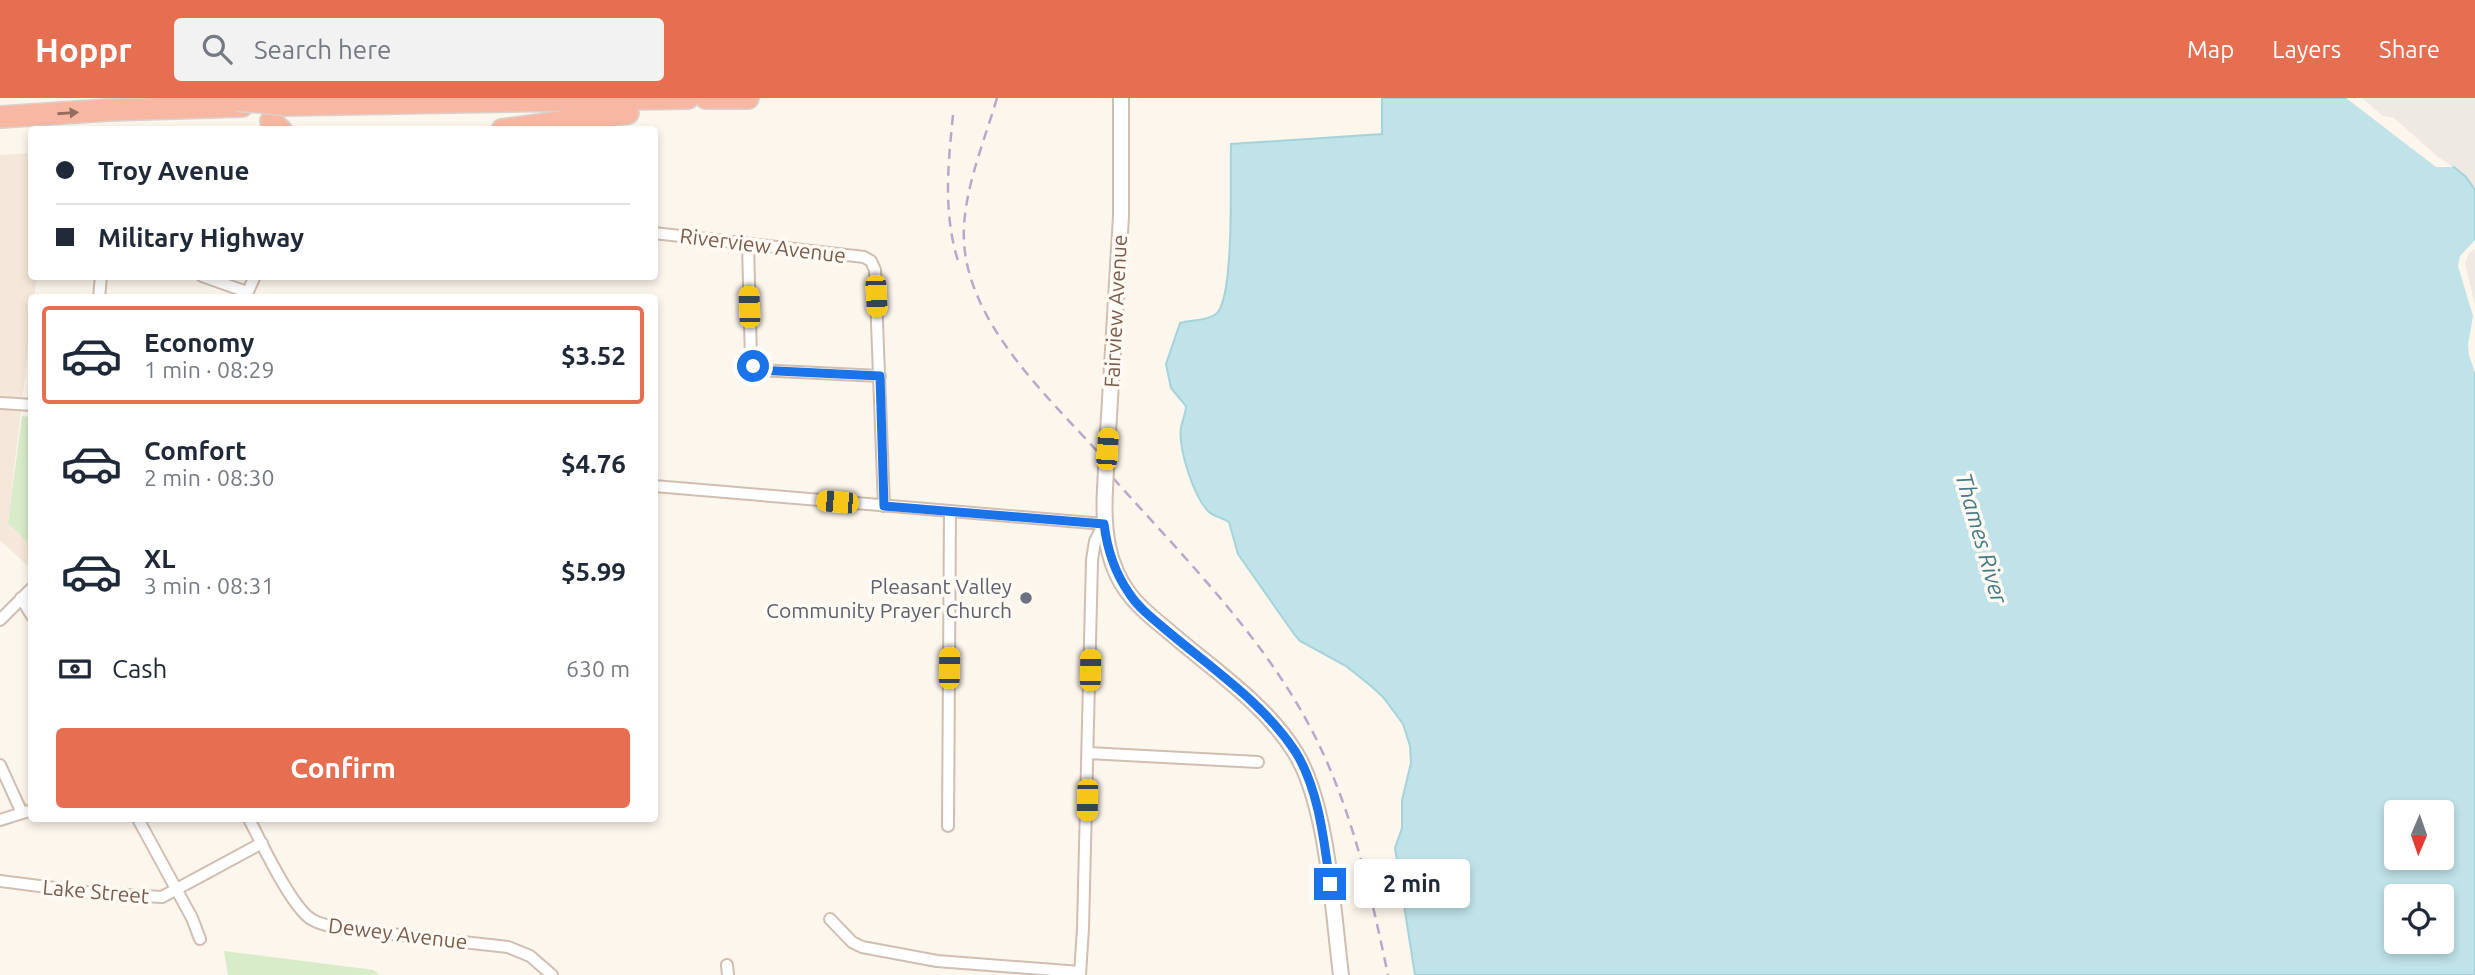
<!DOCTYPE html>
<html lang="en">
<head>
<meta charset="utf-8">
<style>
	body { margin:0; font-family:Ubuntu,sans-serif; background:#f2f2f3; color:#1f2937; height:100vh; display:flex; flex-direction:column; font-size:26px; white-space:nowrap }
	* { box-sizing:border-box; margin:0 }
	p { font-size:23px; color:#747a83 }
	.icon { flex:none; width:38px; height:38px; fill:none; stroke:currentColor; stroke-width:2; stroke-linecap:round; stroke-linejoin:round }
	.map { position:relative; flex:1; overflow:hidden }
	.details { position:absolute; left:28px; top:196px; width:630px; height:528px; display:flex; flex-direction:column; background:#fff; border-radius:7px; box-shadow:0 4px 10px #0003 }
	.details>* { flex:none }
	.guide { position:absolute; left:28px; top:28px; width:630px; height:154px; border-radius:7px; box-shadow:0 4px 10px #0003; display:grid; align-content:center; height:154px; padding:0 28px; background:#fff }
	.needle { width:46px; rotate:182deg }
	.buttons { position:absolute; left:2384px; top:702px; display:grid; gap:14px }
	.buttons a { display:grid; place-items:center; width:70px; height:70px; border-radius:7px; background:#fff; box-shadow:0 4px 10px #0003; font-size:35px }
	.end { position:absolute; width:32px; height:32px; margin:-16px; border:9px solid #1a73e8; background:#fff; box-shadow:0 0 0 4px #fff }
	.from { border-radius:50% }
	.bubble { position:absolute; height:49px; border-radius:7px; background:#fff; box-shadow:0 4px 10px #0003; font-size:23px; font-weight:600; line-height:49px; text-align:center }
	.car { position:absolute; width:21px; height:42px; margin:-21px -10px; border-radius:9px; box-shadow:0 0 5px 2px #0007; background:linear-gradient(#f5c518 24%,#345 0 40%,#f5c518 0 76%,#345 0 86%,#f5c518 0) }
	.guide b { display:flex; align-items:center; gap:24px; height:66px; font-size:26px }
	.guide b+b { border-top:2px solid #e0e1e3 }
	.guide i { width:18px; height:18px; background:#1f2937 }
	ul { padding:12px 0 0; list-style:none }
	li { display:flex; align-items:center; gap:21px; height:98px; margin:0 14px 10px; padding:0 14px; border:4px solid transparent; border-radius:7px }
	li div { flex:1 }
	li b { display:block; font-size:26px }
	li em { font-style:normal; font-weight:600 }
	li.on { border-color:#e76f51 }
	li>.icon { width:63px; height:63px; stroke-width:1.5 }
	.pay { display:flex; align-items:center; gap:18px; height:77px; padding:0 28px; font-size:26px }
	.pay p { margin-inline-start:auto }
	.button { display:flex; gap:14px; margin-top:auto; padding:14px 28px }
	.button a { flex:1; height:80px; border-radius:7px; background:#e76f51; color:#fff; font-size:28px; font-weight:600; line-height:80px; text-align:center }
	header { display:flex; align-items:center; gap:42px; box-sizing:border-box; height:98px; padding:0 35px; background:#e76f51; color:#fff }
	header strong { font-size:33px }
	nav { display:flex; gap:38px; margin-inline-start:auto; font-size:24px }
	.search { width:490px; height:63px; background:#f2f2f3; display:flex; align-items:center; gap:18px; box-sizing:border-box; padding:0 24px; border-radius:7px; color:#747a83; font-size:26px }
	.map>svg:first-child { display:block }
	.residential { fill:#f5e8da }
	.industrial { fill:#efe9e4 }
	.green { fill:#d8ecc9 }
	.water { fill:#bfe3e8; stroke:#a5d3da; stroke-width:2; fill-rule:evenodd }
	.pier { fill:#fdf6ec }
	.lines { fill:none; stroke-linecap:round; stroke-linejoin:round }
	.minor-casing { stroke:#d1beb0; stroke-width:14 }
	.tertiary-casing { stroke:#d1beb0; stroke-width:18 }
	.motorway-casing { stroke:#dad1cd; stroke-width:24 }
	.minor { stroke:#fff; stroke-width:10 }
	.tertiary { stroke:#fff; stroke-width:14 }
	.motorway { stroke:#f7b7a3; stroke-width:21 }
	.rail { stroke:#b9a8c9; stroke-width:2.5; stroke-dasharray:10 7; stroke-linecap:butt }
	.tertiary-bridge-casing { stroke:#d1beb0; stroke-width:18; stroke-linecap:butt }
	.motorway-bridge-casing { stroke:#dad1cd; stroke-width:24; stroke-linecap:butt }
	.tertiary-bridge { stroke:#fff; stroke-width:14 }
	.motorway-bridge { stroke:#f7b7a3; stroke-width:21 }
	.oneway { fill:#936e5e }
	.route { stroke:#1a73e8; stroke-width:9 }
	.worship-dot { fill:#6b7280; stroke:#fffaf3; stroke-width:2.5 }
	.labels { text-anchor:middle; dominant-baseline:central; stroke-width:7; stroke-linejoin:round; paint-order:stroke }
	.street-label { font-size:21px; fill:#7a5c4d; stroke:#fffaf3 }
	.worship-label { font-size:21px; fill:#5b616d; stroke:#fffaf3; text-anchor:end }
	.water-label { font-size:23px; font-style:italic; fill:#437c86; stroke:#fffaf3 }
</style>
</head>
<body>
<header>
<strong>Hoppr</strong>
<div class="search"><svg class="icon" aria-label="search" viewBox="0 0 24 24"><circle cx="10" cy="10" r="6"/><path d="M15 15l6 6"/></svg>Search here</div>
<nav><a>Map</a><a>Layers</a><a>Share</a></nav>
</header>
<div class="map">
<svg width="2475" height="877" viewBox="0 0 2475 877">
	<rect width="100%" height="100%" fill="#fdf6ec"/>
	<path class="residential" d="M31,55L32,178L37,179L34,199L32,200L31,227L8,425L31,448V471L0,442V57Z"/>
	<path class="industrial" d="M2357,0H2475V92L2466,79L2454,69L2436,62Z
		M2475,146V215L2463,175L2466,156Z"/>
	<path class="green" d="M22,318L31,319V448L8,425Z
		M224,853L374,872L379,877H228Z"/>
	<path class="water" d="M1382,0H2357L2436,62L2454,69L2466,79L2475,92V146L2462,160L2475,215V877H1415L1395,750L1402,730V702L1411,665L1410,648L1403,626L1383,599L1371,588L1346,568L1300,543L1294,536L1238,456L1229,424C1223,420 1215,419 1209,414C1194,400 1178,350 1181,330C1182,322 1186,316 1186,308L1171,290L1166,266L1180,225C1191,222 1207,223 1216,216C1235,201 1230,76 1231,46L1382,36ZM2396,714H2441V760H2396ZM2396,798H2441V844H2396Z"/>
	<path class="pier" d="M2346,0H2362L2383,18L2394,20L2438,59L2454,69H2436Z
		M2475,142V151L2469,155L2465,165L2475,207V275L2469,257L2468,247L2473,218L2458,168L2460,158Z"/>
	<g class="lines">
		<defs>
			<path id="minor" d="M654,135L864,159L871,163L875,172L884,408
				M748,146L751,262L753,269L758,272L880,278
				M202,178L247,194
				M99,200L101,178
				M245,200L255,178
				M1,305L32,307
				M654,388L1104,426L1095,443L1092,462L1083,830L1080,877
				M21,500L32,518
				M0,522L32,490
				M1088,655L1258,664
				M0,667L22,715
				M138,721L192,820L200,841
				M249,721C263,748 286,797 306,817C314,825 326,827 337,830L508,849L530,858L552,877
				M0,722L32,712
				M948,728L950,413
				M0,783L94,795L162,799L262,745
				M830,821L852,844L862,849L937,863L1080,874
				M727,867L728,877"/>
			<path id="tertiary" d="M1107,351L1121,118V0
				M1105,391C1103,428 1106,467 1130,497C1141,512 1159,525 1173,537C1215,573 1266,607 1295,654C1328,707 1333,815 1341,877"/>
			<path id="motorway" d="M706,0H748
				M283,7L688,0
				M0,19L108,12L242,8
				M271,23L281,32
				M502,32L628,15"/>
		</defs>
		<use href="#minor" class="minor-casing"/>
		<use href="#tertiary" class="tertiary-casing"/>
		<use href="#motorway" class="motorway-casing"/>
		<use href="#minor" class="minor"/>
		<use href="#tertiary" class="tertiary"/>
		<use href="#motorway" class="motorway"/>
		<path class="rail" d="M997,0C985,41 966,86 964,129C959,216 1043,294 1097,353
			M953,17C948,67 943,114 958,163
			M1113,380C1189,465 1274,549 1322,653C1355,724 1372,801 1388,877"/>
		<defs>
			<path id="tertiary-bridge" d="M1105,391L1107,351"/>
			<path id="motorway-bridge" d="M237,2L282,6"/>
		</defs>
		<use href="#tertiary-bridge" class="tertiary-bridge-casing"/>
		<use href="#motorway-bridge" class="motorway-bridge-casing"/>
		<use href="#tertiary-bridge" class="tertiary-bridge"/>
		<use href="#motorway-bridge" class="motorway-bridge"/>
	</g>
	<defs><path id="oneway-solid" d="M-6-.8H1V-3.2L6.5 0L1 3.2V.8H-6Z" transform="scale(1.75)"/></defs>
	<use class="oneway" href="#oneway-solid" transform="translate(68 15) rotate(-4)"/>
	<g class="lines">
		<path class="route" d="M753,268L758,272L880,278L884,408L1104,426C1107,450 1115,475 1129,495C1139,511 1157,524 1171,536C1214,572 1264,606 1295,653C1319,691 1324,743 1330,786"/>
	</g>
	<circle class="worship-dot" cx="1026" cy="500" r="7"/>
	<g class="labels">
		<g class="street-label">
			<text transform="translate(763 147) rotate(7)">Riverview Avenue</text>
			<text transform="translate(1115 213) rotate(-87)">Fairview Avenue</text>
			<text transform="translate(96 793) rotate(5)">Lake Street</text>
			<text transform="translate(398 835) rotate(7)">Dewey Avenue</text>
		</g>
		<g class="worship-label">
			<text x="1012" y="488">Pleasant Valley<tspan x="1012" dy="24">Community Prayer Church</tspan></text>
		</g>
		<g class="water-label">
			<text transform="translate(1982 440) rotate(74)">Thames River</text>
		</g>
	</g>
</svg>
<div class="buttons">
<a><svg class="needle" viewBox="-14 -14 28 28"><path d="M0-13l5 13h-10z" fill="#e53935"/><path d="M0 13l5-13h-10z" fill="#747a83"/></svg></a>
<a><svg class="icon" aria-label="locate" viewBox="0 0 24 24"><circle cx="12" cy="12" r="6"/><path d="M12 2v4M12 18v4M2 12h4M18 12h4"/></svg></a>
</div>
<i class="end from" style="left:753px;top:268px"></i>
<i class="end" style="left:1330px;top:786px"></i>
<div class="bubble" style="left:1354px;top:761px;width:116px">2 min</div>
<i class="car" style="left:876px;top:198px;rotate:177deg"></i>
<i class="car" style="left:749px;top:209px;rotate:358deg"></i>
<i class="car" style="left:1107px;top:351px;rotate:4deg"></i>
<i class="car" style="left:837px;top:404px;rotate:275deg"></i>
<i class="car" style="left:949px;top:570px;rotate:1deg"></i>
<i class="car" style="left:1090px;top:572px;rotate:1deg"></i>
<i class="car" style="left:1087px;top:702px;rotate:181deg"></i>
<div class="guide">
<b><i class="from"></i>Troy Avenue</b>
<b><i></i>Military Highway</b>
</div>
<section class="details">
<ul>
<li class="on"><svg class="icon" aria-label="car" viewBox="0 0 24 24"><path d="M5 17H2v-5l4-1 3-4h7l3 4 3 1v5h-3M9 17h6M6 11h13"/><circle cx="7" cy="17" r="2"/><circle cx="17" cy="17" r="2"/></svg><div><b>Economy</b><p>1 min · 08:29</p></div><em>$3.52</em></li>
<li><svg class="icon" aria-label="car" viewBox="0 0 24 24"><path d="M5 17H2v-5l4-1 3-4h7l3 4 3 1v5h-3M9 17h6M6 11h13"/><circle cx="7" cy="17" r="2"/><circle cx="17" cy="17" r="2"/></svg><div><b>Comfort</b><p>2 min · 08:30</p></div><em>$4.76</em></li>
<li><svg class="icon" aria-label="car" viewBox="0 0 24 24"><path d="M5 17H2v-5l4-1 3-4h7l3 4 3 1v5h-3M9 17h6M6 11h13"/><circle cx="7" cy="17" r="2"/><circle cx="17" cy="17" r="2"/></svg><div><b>XL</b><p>3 min · 08:31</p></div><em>$5.99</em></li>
</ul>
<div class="pay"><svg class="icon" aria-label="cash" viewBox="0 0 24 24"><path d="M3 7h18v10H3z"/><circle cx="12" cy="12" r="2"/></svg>Cash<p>630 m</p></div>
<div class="button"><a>Confirm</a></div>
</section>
</div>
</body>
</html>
